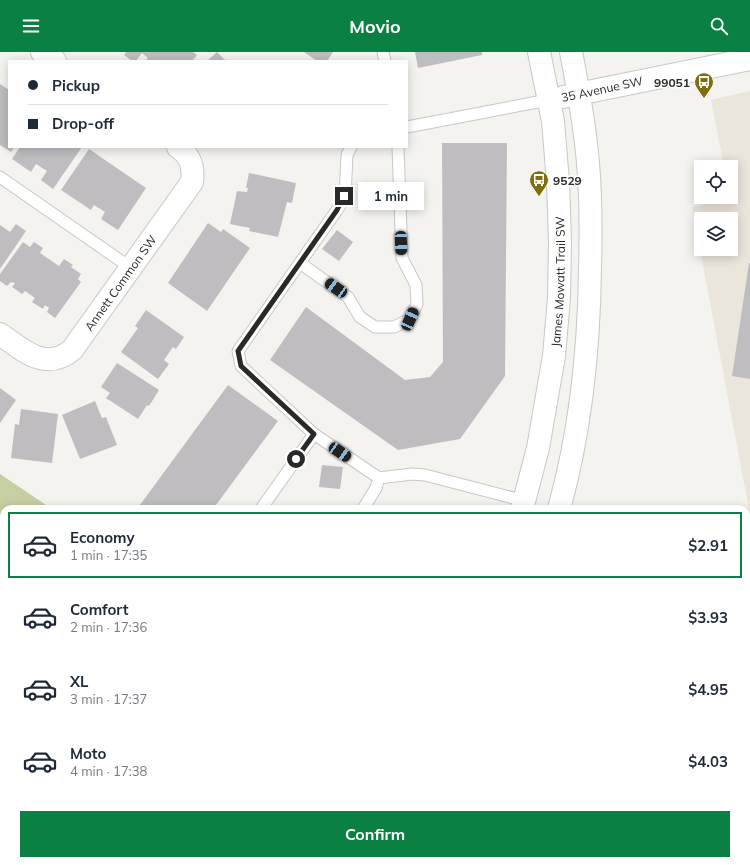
<!DOCTYPE html>
<html lang="en">
<head>
<meta charset="utf-8">
<style>
	body { margin:0; font-family:Mulish,sans-serif; background:#f2f2f3; color:#1f2937; height:100vh; display:flex; flex-direction:column; font-size:15px; white-space:nowrap }
	* { box-sizing:border-box; margin:0 }
	p { font-size:13px; color:#747a83 }
	.icon { flex:none; width:22px; height:22px; fill:none; stroke:currentColor; stroke-width:2; stroke-linecap:round; stroke-linejoin:round }
	.map { position:relative; flex:1; overflow:hidden }
	.panel { position:absolute; left:0px; top:453px; width:750px; height:360px; display:flex; flex-direction:column; background:#fff; border-radius:12px 12px 0 0; box-shadow:0 2px 10px #0003 }
	.panel>* { flex:none }
	.top-card { position:absolute; left:8px; top:8px; width:400px; height:88px; border-radius:0px; box-shadow:0 2px 10px #0003; display:grid; align-content:center; height:88px; padding:0 20px; background:#fff }
	.controls { position:absolute; left:694px; top:108px; display:grid; gap:8px }
	.controls a { display:grid; place-items:center; width:44px; height:44px; border-radius:0px; background:#fff; box-shadow:0 2px 10px #0003; font-size:20px }
	.end { position:absolute; width:18px; height:18px; margin:-9px; border:5px solid #2a2928; background:#fff; box-shadow:0 0 0 2px #fff }
	.from { border-radius:50% }
	.bubble { position:absolute; height:28px; border-radius:0px; background:#fff; box-shadow:0 2px 10px #0003; font-size:13px; font-weight:700; line-height:28px; text-align:center }
	.car { position:absolute; width:12px; height:24px; margin:-12px -6px; border-radius:5px; box-shadow:0 0 3px 1px #0007; background:linear-gradient(#222 24%,#8ab4d8 0 40%,#222 0 76%,#8ab4d8 0 86%,#222 0) }
	.top-card b { display:flex; align-items:center; gap:14px; height:38px; font-size:15px }
	.top-card b+b { border-top:1px solid #e0e1e3 }
	.top-card i { width:10px; height:10px; background:#1f2937 }
	ul { padding:7px 0 0; list-style:none }
	li { display:flex; align-items:center; gap:12px; height:66px; margin:0 8px 6px; padding:0 12px; border:2px solid transparent; border-radius:0px }
	li div { flex:1 }
	li b { display:block; font-size:15px }
	li em { font-style:normal; font-weight:700 }
	li.current { border-color:#0b8043 }
	li>.icon { width:36px; height:36px; stroke-width:1.5 }
	.cta { display:flex; gap:8px; margin-top:auto; padding:8px 20px }
	.cta a { flex:1; height:46px; border-radius:0px; background:#0b8043; color:#fff; font-size:16px; font-weight:700; line-height:46px; text-align:center }
	header { display:flex; justify-content:space-between; align-items:center; height:52px; padding:0 20px; background:#0b8043; color:#fff; font-size:18px; font-weight:700 }
	.map>svg:first-child { display:block }
	.built { fill:#ebe6dc; fill-rule:evenodd }
	.green { fill:#c6cfa2 }
	.building { fill:#bfbdc0 }
	.lines { fill:none; stroke-linecap:round; stroke-linejoin:round }
	.lane-casing { stroke:#c9c7c4; stroke-width:13 }
	.street-casing { stroke:#c9c7c4; stroke-width:24 }
	.secondary-casing { stroke:#c9c7c4; stroke-width:24 }
	.lane { stroke:#fff; stroke-width:11 }
	.street { stroke:#fff; stroke-width:22 }
	.secondary { stroke:#fff; stroke-width:22 }
	.route { stroke:#2a2928; stroke-width:5 }
	.labels { text-anchor:middle; dominant-baseline:central; stroke-width:3.5; stroke-linejoin:round; paint-order:stroke }
	.poi-label { font-size:12px; font-weight:bold; fill:#2a2928; stroke:#fff; text-anchor:end }
	.street-label { font-size:12px; fill:#2a2928; stroke:#fff }
</style>
</head>
<body>
<header><svg class="icon" aria-label="menu" viewBox="0 0 24 24"><path d="M4 6h16M4 12h16M4 18h16"/></svg>Movio<svg class="icon" aria-label="search" viewBox="0 0 24 24"><circle cx="10" cy="10" r="6"/><path d="M15 15l6 6"/></svg></header>
<div class="map">
<svg width="750" height="813" viewBox="0 0 750 813">
	<rect width="100%" height="100%" fill="#f5f3f0"/>
	<path class="built" d="M750,39V463L692,155L729,148V145H731V115H724L711,48ZM701,167H731V197H701Z"/>
	<path class="green" d="M0,422L52,457H4V467L0,465Z"/>
	<path class="building" d="M126,0H193L197,3L192,9H145L148,6L142,1L136,9H132L124,3Z
		M217,0L226,9H207Z
		M304,0H333L327,9H317Z
		M415,0H482V3L418,16Z
		M0,32L9,38V95H14L11,100L0,93Z
		M442,91H507L505,324L460,387L398,398L270,308L306,255L405,328L430,325L443,310Z
		M20,95H82L53,137L41,128L47,119L36,112L31,120L12,107Z
		M89,97L146,136L118,178L101,167L105,160L94,153L91,158L61,138Z
		M249,121L296,131L292,151L287,150L278,185L249,179L250,176L230,172L237,139L247,140L248,136H246Z
		M208,171L221,180L223,177L250,196L207,259L168,231Z
		M16,172L26,179L0,217V173L10,180Z
		M337,178L353,190L339,209L322,197Z
		M23,190L30,195L34,190L43,196L40,201L59,214L64,207L73,213L71,215L81,222L78,227L81,230L55,266L47,260L49,256L45,253L43,257L32,250L35,246L25,239L22,242L12,235L15,231L11,230L7,234L0,229V222Z
		M749,211H750V327L732,324Z
		M146,258L184,285L176,297L173,295L164,308L169,312L158,327L121,300L138,276L135,274Z
		M117,311L159,338L149,354L147,353L138,367L106,346L110,341L101,335Z
		M228,333L278,369L213,457H137Z
		M0,336L16,348L0,371Z
		M95,349L102,366L106,365L117,393L80,407L62,363Z
		M21,357L58,362L52,411L11,406L15,372L19,373Z
		M322,413L343,415L340,437L319,435Z
		M4,504V546L0,552V510Z
		M0,741L4,743V790L0,787Z
		M0,789L4,792V796L1,800L4,803L0,809Z
		M104,809H125L122,813H101Z
		M204,809H288L286,813H202Z"/>
	<g class="lines">
		<defs>
			<path id="lane" d="M383,0L385,9
				M407,75L548,48
				M351,95L347,103L345,145L337,158L238,299L241,314L314,382L379,426L376,436L363,457
				M0,125L131,216
				M300,211L348,245L360,265L375,275H394L410,267L417,252L416,233L402,206L398,95
				M379,426L412,422L425,423L525,449
				M261,457L314,382"/>
			<g id="street">
				<path d="M42,0L55,9"/>
				<path id="s1" d="M0,282C23,298 45,320 72,298L192,130C194,115 191,104 178,95"/>
				<path d="M0,607L4,611"/>
				<path d="M0,663L4,658"/>
			</g>
			<g id="secondary">
				<path d="M563,45L750,7"/>
				<path id="s2" d="M522,457L538,396L554,304L559,246L560,189L558,130L553,69L539,0"/>
				<path d="M559,457C581,378 589,299 590,217C591,182 591,146 588,111C585,74 578,36 571,0"/>
				<path d="M538,809L544,813"/>
				<path d="M352,813L354,809"/>
				<path d="M391,813L393,809"/>
			</g>
		</defs>
		<use href="#lane" class="lane-casing"/>
		<use href="#street" class="street-casing"/>
		<use href="#secondary" class="secondary-casing"/>
		<use href="#lane" class="lane"/>
		<use href="#street" class="street"/>
		<use href="#secondary" class="secondary"/>
	</g>
	<g class="lines">
		<path class="route" d="M296,407L314,382L241,314L238,299L337,158L344,144"/>
	</g>
	<defs>
		<symbol id="bus-pin" viewBox="-11 -11 22 30"><path d="M0 17L-7.5 6A9.5 9.5 0 1 1 7.5 6Z" fill="#7f6e0b" stroke="#fff"/><path d="M-5-6H5V4H4V6H2V4H-2V6H-4V4H-5ZM-3.5-4V0h7V-4ZM-3.5 1.2v1.5H-2V1.2ZM2 1.2v1.5H3.5V1.2Z" fill="#fff"/></symbol>
	</defs>
	<g fill-rule="evenodd">
		<use href="#bus-pin" x="693" y="19" width="22" height="30"/>
		<use href="#bus-pin" x="528" y="117" width="22" height="30"/>
	</g>
	<g class="labels">
		<g class="poi-label">
			<text x="690" y="30">99051</text>
			<text x="553" y="128" text-anchor="start">9529</text>
		</g>
		<g class="street-label">
			<text transform="translate(602 37) rotate(-12)">35 Avenue SW</text>
			<text stroke="none"><textPath href="#s2" startOffset="231">James Mowatt Trail SW</textPath></text>
			<text stroke="none"><textPath href="#s1" startOffset="164">Annett Common SW</textPath></text>
		</g>
	</g>
</svg>
<div class="controls">
<a><svg class="icon" aria-label="locate" viewBox="0 0 24 24"><circle cx="12" cy="12" r="6"/><path d="M12 2v4M12 18v4M2 12h4M18 12h4"/></svg></a>
<a><svg class="icon" aria-label="layers" viewBox="0 0 24 24"><path d="M12 4l9 5-9 5-9-5zM3 14l9 5 9-5"/></svg></a>
</div>
<i class="end from" style="left:296px;top:407px"></i>
<i class="end" style="left:344px;top:144px"></i>
<div class="bubble" style="left:358px;top:130px;width:66px">1 min</div>
<i class="car" style="left:401px;top:191px;rotate:178deg"></i>
<i class="car" style="left:336px;top:236px;rotate:305deg"></i>
<i class="car" style="left:410px;top:267px;rotate:24deg"></i>
<i class="car" style="left:340px;top:400px;rotate:124deg"></i>
<div class="top-card">
<b><i class="from"></i>Pickup</b>
<b><i></i>Drop-off</b>
</div>
<section class="panel">
<ul>
<li class="current"><svg class="icon" aria-label="car" viewBox="0 0 24 24"><path d="M5 17H2v-5l4-1 3-4h7l3 4 3 1v5h-3M9 17h6M6 11h13"/><circle cx="7" cy="17" r="2"/><circle cx="17" cy="17" r="2"/></svg><div><b>Economy</b><p>1 min · 17:35</p></div><em>$2.91</em></li>
<li><svg class="icon" aria-label="car" viewBox="0 0 24 24"><path d="M5 17H2v-5l4-1 3-4h7l3 4 3 1v5h-3M9 17h6M6 11h13"/><circle cx="7" cy="17" r="2"/><circle cx="17" cy="17" r="2"/></svg><div><b>Comfort</b><p>2 min · 17:36</p></div><em>$3.93</em></li>
<li><svg class="icon" aria-label="car" viewBox="0 0 24 24"><path d="M5 17H2v-5l4-1 3-4h7l3 4 3 1v5h-3M9 17h6M6 11h13"/><circle cx="7" cy="17" r="2"/><circle cx="17" cy="17" r="2"/></svg><div><b>XL</b><p>3 min · 17:37</p></div><em>$4.95</em></li>
<li><svg class="icon" aria-label="car" viewBox="0 0 24 24"><path d="M5 17H2v-5l4-1 3-4h7l3 4 3 1v5h-3M9 17h6M6 11h13"/><circle cx="7" cy="17" r="2"/><circle cx="17" cy="17" r="2"/></svg><div><b>Moto</b><p>4 min · 17:38</p></div><em>$4.03</em></li>
</ul>
<div class="cta"><a>Confirm</a></div>
</section>
</div>
</body>
</html>
